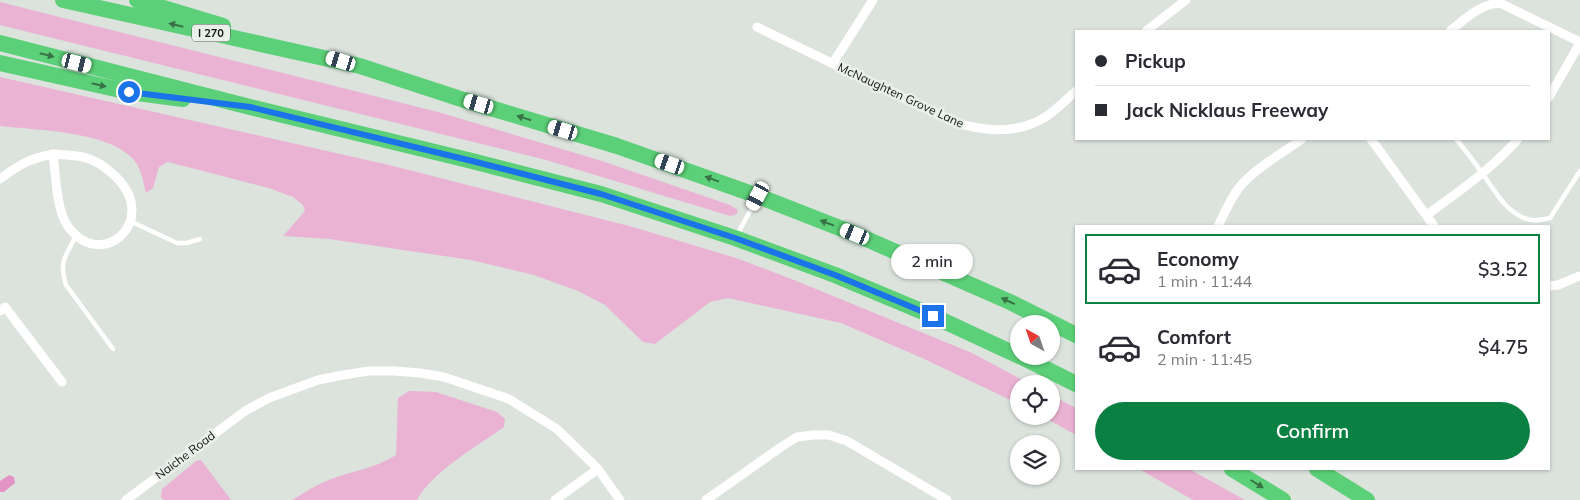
<!DOCTYPE html>
<html lang="en">
<head>
<meta charset="utf-8">
<style>
	body { margin:0; font-family:Mulish,sans-serif; background:#f7f7f7; color:#2b2b33; height:100vh; display:flex; flex-direction:column; font-size:19px; white-space:nowrap }
	* { box-sizing:border-box; margin:0 }
	p { font-size:16px; color:#7c7c81 }
	.icon { flex:none; width:28px; height:28px; fill:none; stroke:currentColor; stroke-width:2; stroke-linecap:round; stroke-linejoin:round }
	.map { position:relative; flex:1; overflow:hidden }
	.side { position:absolute; left:1075px; top:225px; width:475px; height:245px; display:flex; flex-direction:column; background:#fff; border-radius:0px; box-shadow:0 1px 4px #0004 }
	.side>* { flex:none }
	.guide { position:absolute; left:1075px; top:30px; width:475px; height:110px; border-radius:0px; box-shadow:0 1px 4px #0004; display:grid; align-content:center; height:110px; padding:0 20px; background:#fff }
	.needle { width:32px; rotate:320deg }
	.fabs { position:absolute; left:1010px; top:315px; display:grid; gap:10px }
	.fabs a { display:grid; place-items:center; width:50px; height:50px; border-radius:50%; background:#fff; box-shadow:0 1px 4px #0004; font-size:25px }
	.end { position:absolute; width:22px; height:22px; margin:-11px; border:6px solid #1a73e8; background:#fff; box-shadow:0 0 0 2px #fff }
	.from { border-radius:50% }
	.bubble { position:absolute; height:35px; border-radius:18px; background:#fff; box-shadow:0 1px 4px #0004; font-size:16px; font-weight:600; line-height:35px; text-align:center }
	.car { position:absolute; width:15px; height:30px; margin:-15px -8px; border-radius:6px; box-shadow:0 0 4px 1px #0007; background:linear-gradient(#fff 24%,#345 0 40%,#fff 0 76%,#345 0 86%,#fff 0) }
	.guide b { display:flex; align-items:center; gap:18px; height:48px; font-size:19px }
	.guide b+b { border-top:1px solid #e1e1e2 }
	.guide i { width:12px; height:12px; background:#2b2b33 }
	ul { padding:9px 0 0; list-style:none }
	li { display:flex; align-items:center; gap:15px; height:70px; margin:0 10px 8px; padding:0 10px; border:2px solid transparent; border-radius:0px }
	li div { flex:1 }
	li b { display:block; font-size:19px }
	li em { font-style:normal; font-weight:600 }
	li.selected { border-color:#0b8043 }
	li>.icon { width:45px; height:45px; stroke-width:1.5 }
	.primary-button { display:flex; gap:10px; margin-top:auto; padding:10px 20px }
	.primary-button a { flex:1; height:58px; border-radius:30px; background:#0b8043; color:#fff; font-size:20px; font-weight:600; line-height:58px; text-align:center }
	.map>svg:first-child { display:block }
	.green { fill:#eab2d3 }
	.water { fill:#e394c5 }
	.lines { fill:none; stroke-linecap:round; stroke-linejoin:round }
	.lane { stroke:#fff; stroke-width:4.5 }
	.street { stroke:#fff; stroke-width:9 }
	.highway { stroke:#5cd078; stroke-width:16 }
	.oneway { fill:#387346 }
	.route { stroke:#1a73e8; stroke-width:6 }
	.labels { text-anchor:middle; dominant-baseline:central; stroke-width:5; stroke-linejoin:round; paint-order:stroke }
	.shield { fill:#e9f0ea; stroke:#545754; stroke-width:1 }
	.shield-label { font-size:11px; font-weight:bold; fill:#141614 }
	.street-label { font-size:12px; fill:#141614; stroke:#e9f0ea }
</style>
</head>
<body>
<div class="map">
<svg width="1580" height="500" viewBox="0 0 1580 500">
	<rect width="100%" height="100%" fill="#dce3dd"/>
	<path class="green" d="M0,2L438,112L602,161L730,205L738,210L737,214L730,216L546,160L0,25Z
		M0,77L389,165L633,227L736,258L794,280L972,353L1030,384H1019V404L922,358L841,323L728,298L710,302L655,344L643,342L605,305L578,291L534,275L471,260L329,239L283,236L305,211L303,205L293,197L269,188L168,162L159,167L153,188L146,193C143,180 141,166 131,157C104,131 36,130 0,126Z
		M409,391L436,392L497,412L505,419L504,427C476,447 433,471 417,500H292C307,491 321,482 337,477C357,470 378,467 396,455L398,398Z
		M1051,395L1076,408V435L1042,416H1051Z
		M201,460L231,500H164L161,497L162,489L196,461Z
		M1139,469H1189L1245,500H1193Z"/>
	<path class="water" d="M9,475L14,477L15,483L4,492H0V481Z"/>
	<g class="lines">
		<path class="lane" d="M1456,139C1465,150 1474,161 1482,173C1494,189 1504,210 1524,218C1532,222 1542,220 1550,218L1580,171
			M130,221L177,243H187L200,239
			M737,235L756,200
			M76,236C65,257 59,261 66,285L113,349"/>
		<path class="street" d="M757,27L954,122C985,132 1018,135 1047,116C1057,109 1067,99 1076,91
			M1146,31L1186,0
			M1450,31C1465,19 1480,4 1500,3L1580,42
			M833,63L873,0
			M1549,97L1580,43
			M1371,139L1434,226
			M53,154C63,155 74,155 83,157C96,160 107,168 116,177C161,221 100,274 67,225C56,208 56,175 53,154Z
			M0,179C20,164 29,159 53,154
			M1427,215C1459,191 1492,169 1518,139
			M1218,226C1224,214 1230,200 1238,189C1252,170 1283,153 1302,139
			M1549,286L1558,285L1580,276
			M0,311L5,307L62,382
			M126,500L245,411L269,398L318,380L343,375L369,371H394L420,373L444,377L509,399L557,429L598,469L620,500
			M555,500L598,469
			M706,500L781,447L797,437L813,435H829L847,441L947,500"/>
		<path class="highway" d="M63,0L360,66L464,100L617,146L758,196L855,234L1010,302L1076,335
			M137,0L223,26
			M0,43L250,107L472,161L601,194L735,238L835,275L933,316L1019,356
			M0,63L129,92L183,99
			M1020,356L1076,384
			M1232,469L1283,500
			M1317,469L1367,500"/>
	</g>
	<defs><path id="oneway-solid" d="M-6-.8H1V-3.2L6.5 0L1 3.2V.8H-6Z" transform="scale(1.25)"/></defs>
	<g class="oneway">
		<use href="#oneway-solid" transform="translate(176 25) rotate(-167)"/>
		<use href="#oneway-solid" transform="translate(47 55) rotate(14)"/>
		<use href="#oneway-solid" transform="translate(99 85) rotate(13)"/>
		<use href="#oneway-solid" transform="translate(524 118) rotate(-163)"/>
		<use href="#oneway-solid" transform="translate(712 179) rotate(-160)"/>
		<use href="#oneway-solid" transform="translate(827 223) rotate(-159)"/>
		<use href="#oneway-solid" transform="translate(1008 301) rotate(-155)"/>
		<use href="#oneway-solid" transform="translate(1257 484) rotate(32)"/>
	</g>
	<g class="lines">
		<path class="route" d="M129,92L250,107L472,161L601,194L735,238L835,275L933,316"/>
	</g>
	<g class="labels">
		<rect class="shield" x="192" y="24.5" width="38" height="17" rx="4"/>
		<g class="shield-label">
			<text x="211" y="33">I 270</text>
		</g>
		<g class="street-label">
			<text transform="translate(901 95) rotate(25)">McNaughten Grove Lane</text>
			<text transform="translate(185 455) rotate(-37)">Naiche Road</text>
		</g>
	</g>
</svg>
<div class="fabs">
<a><svg class="needle" viewBox="-14 -14 28 28"><path d="M0-13l5 13h-10z" fill="#e53935"/><path d="M0 13l5-13h-10z" fill="#7c7c81"/></svg></a>
<a><svg class="icon" aria-label="locate" viewBox="0 0 24 24"><circle cx="12" cy="12" r="6"/><path d="M12 2v4M12 18v4M2 12h4M18 12h4"/></svg></a>
<a><svg class="icon" aria-label="layers" viewBox="0 0 24 24"><path d="M12 4l9 5-9 5-9-5zM3 14l9 5 9-5"/></svg></a>
</div>
<i class="end from" style="left:129px;top:92px"></i>
<i class="end" style="left:933px;top:316px"></i>
<div class="bubble" style="left:891px;top:244px;width:82px">2 min</div>
<i class="car" style="left:341px;top:61px;rotate:287deg"></i>
<i class="car" style="left:77px;top:63px;rotate:104deg"></i>
<i class="car" style="left:479px;top:104px;rotate:286deg"></i>
<i class="car" style="left:563px;top:130px;rotate:287deg"></i>
<i class="car" style="left:670px;top:164px;rotate:289deg"></i>
<i class="car" style="left:758px;top:196px;rotate:208deg"></i>
<i class="car" style="left:855px;top:234px;rotate:292deg"></i>
<div class="guide">
<b><i class="from"></i>Pickup</b>
<b><i></i>Jack Nicklaus Freeway</b>
</div>
<section class="side">
<ul>
<li class="selected"><svg class="icon" aria-label="car" viewBox="0 0 24 24"><path d="M5 17H2v-5l4-1 3-4h7l3 4 3 1v5h-3M9 17h6M6 11h13"/><circle cx="7" cy="17" r="2"/><circle cx="17" cy="17" r="2"/></svg><div><b>Economy</b><p>1 min · 11:44</p></div><em>$3.52</em></li>
<li><svg class="icon" aria-label="car" viewBox="0 0 24 24"><path d="M5 17H2v-5l4-1 3-4h7l3 4 3 1v5h-3M9 17h6M6 11h13"/><circle cx="7" cy="17" r="2"/><circle cx="17" cy="17" r="2"/></svg><div><b>Comfort</b><p>2 min · 11:45</p></div><em>$4.75</em></li>
</ul>
<div class="primary-button"><a>Confirm</a></div>
</section>
</div>
</body>
</html>
